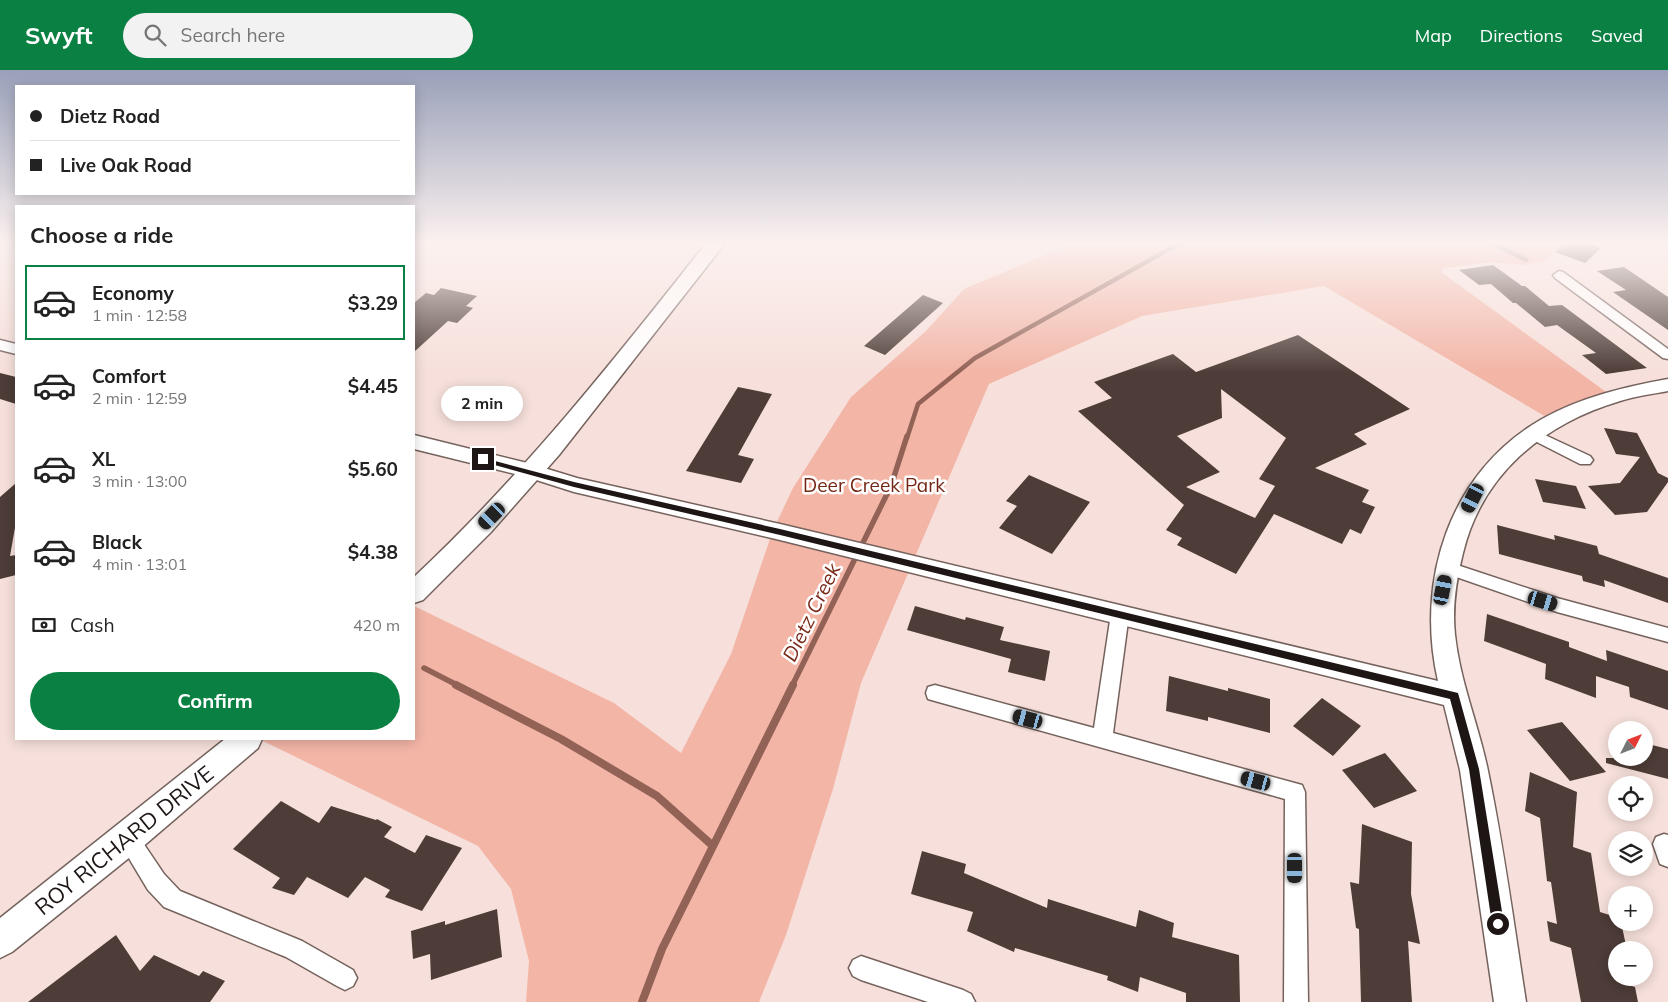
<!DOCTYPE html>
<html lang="en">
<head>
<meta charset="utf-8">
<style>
	body { margin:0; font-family:Mulish,sans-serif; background:#f2f2f2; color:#222; height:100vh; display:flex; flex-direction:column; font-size:19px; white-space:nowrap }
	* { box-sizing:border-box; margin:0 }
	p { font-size:16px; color:#767676 }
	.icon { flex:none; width:28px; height:28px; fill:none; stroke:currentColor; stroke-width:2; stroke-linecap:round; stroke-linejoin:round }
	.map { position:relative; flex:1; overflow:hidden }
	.sheet { position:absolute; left:15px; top:135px; width:400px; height:535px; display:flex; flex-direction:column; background:#fff; border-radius:0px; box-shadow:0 2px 12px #0003 }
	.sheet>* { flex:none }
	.top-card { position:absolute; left:15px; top:15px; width:400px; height:110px; border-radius:0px; box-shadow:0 2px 12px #0003; display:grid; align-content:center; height:110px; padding:0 15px; background:#fff }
	.needle { width:32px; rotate:48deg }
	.controls { position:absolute; left:1608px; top:651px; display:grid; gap:10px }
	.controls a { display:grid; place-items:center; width:45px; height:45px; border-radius:50%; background:#fff; box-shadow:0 2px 12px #0003; font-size:25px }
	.end { position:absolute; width:22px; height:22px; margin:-11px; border:6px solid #1d1614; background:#fff; box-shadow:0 0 0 2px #fff }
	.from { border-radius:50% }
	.bubble { position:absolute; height:35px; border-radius:18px; background:#fff; box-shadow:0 2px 12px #0003; font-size:16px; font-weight:700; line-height:35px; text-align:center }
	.car { position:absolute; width:15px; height:30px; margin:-15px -8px; border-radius:6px; box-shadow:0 0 4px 1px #0007; background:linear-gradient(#222 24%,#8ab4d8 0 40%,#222 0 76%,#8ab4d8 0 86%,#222 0) }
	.top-card b { display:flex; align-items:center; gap:18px; height:48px; font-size:19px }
	.top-card b+b { border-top:1px solid #e0e0e0 }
	.top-card i { width:12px; height:12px; background:#222 }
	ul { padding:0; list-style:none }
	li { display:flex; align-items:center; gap:15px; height:75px; margin:0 10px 8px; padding:0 5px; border:2px solid transparent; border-radius:0px }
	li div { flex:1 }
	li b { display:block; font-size:19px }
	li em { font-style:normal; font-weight:700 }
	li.current { border-color:#0b8043 }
	li>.icon { width:45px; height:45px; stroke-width:1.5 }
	h2 { padding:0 15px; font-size:22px; line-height:60px }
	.pay { display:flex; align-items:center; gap:12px; height:55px; padding:0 15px; font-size:19px }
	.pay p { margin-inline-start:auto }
	.primary-button { display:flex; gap:10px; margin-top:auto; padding:10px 15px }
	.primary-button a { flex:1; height:58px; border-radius:30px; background:#0b8043; color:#fff; font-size:20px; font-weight:700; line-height:58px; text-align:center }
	header { display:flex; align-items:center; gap:30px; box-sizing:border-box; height:70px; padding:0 25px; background:#0b8043; color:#fff }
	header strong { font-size:24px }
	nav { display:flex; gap:28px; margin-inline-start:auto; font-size:18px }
	.search { width:350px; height:45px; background:#f2f2f2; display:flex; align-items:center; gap:12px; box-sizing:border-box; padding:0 18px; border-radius:28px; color:#767676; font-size:19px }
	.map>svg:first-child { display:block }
	.green { fill:#f2b5a6 }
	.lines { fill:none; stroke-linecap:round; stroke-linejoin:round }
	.stream-far2 { stroke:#926256; stroke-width:4.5 }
	.stream-far1 { stroke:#926256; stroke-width:5.5 }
	.stream { stroke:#926256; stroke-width:8 }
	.building { fill:#4d3c37; fill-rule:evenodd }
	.street-casing { stroke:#75625d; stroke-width:3 }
	.secondary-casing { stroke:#75625d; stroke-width:3 }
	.primary-casing { stroke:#75625d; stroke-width:3 }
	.street { fill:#fff; fill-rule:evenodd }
	.secondary { fill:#fff; fill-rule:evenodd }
	.primary { fill:#fff; fill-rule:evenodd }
	.route { fill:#1d1614 }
	.labels { text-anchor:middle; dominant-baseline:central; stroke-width:5; stroke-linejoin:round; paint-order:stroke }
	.park-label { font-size:19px; fill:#742614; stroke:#fff }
	.water-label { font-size:20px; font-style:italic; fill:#782917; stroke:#fff }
	.near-street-label { font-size:22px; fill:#1d1614; stroke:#fff }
</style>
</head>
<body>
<header>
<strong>Swyft</strong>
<div class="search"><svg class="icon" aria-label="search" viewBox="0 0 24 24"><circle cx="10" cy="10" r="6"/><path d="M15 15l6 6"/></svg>Search here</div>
<nav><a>Map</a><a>Directions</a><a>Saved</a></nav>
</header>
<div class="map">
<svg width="1668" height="932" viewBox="0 0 1668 932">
	<rect width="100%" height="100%" fill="#f7e0db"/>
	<path class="green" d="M1075,172H1565L1545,191L1524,195L1491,192L1444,198L1441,202L1613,327L1553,351L1324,216L1142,246L989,314L861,613L833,719L786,865L759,932H526L529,891L511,819L478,776L259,669H414V536L614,633L681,683L731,584L773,460L793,418L851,327L926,261L964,219Z"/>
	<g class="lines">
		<path class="stream-far2" d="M1490,172L1526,190
			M907,368L918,334L975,288L1182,172"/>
		<path class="stream-far1" d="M424,598L459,616
			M792,616L891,416L907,366"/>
		<path class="stream" d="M456,615L561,669L657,726L713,776
			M642,932L662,879L793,615"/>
	</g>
	<path class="building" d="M1566,172H1585L1601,178L1585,193L1555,182Z
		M1493,195L1522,216H1525L1549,236L1562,235L1647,298L1606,304L1582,285L1596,283L1557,255L1545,257L1516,233H1513L1491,214L1479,215L1459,200Z
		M1624,197L1668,227V260L1613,222L1626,220L1597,201Z
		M441,218L477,226L466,236L473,238L457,253L448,251L414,282V233L426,223L434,225Z
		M923,225L943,233L885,285L864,276Z
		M1298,265L1410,339L1354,364L1367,374L1315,398L1369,420L1362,432L1375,437L1361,464L1350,459L1342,474L1274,444L1236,504L1177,475L1182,468L1166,460L1184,435L1078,341L1112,328L1094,312L1173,284L1196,302ZM1221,319L1286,368L1259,409L1275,416L1255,448L1186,417L1220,402L1177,366L1222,348Z
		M0,303L16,307V334L0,329Z
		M738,317L772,324L738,385L754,389L741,413L686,401Z
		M1604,358L1637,363L1658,403L1668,408V412L1647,442L1615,445L1588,416L1620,413L1640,387L1616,384Z
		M1029,405L1090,432L1052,484L999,458L1017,436L1006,431Z
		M1535,409L1576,416L1586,439L1543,432Z
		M16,413V452L10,486L16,485V505L0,509V427Z
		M1497,455L1555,470L1554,465L1597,476L1599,484L1668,508V533L1604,510L1605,517L1583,511L1582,506L1499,484Z
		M915,536L965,550L966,547L1004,557L1000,570L1050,581L1045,611L1008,602L1011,589L907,560Z
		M1487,544L1569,572V577L1607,591L1606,580L1668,601V640L1630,627L1629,617L1596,606V628L1545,609L1546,594L1484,571Z
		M1169,606L1228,621V618L1270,629V663L1208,647V651L1166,641Z
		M1322,628L1361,656L1333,686L1293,656Z
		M1562,652L1606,702L1570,711L1527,660Z
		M1644,673L1668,679V709L1606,693V688H1644Z
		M1385,683L1417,721L1374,738L1342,700Z
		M1530,702L1577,722L1573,777L1591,783L1600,842L1616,847V852H1621L1627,880H1616V911L1635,917L1638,932H1581L1571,878L1550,871L1547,851L1557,854L1551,812L1547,811L1540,748L1525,741Z
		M281,731L319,753L331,736L376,750L377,749L392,757L384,767L415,783L426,765L462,778L422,841L385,827L390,820L365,807L348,828L307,807L294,825L272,818L280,808L233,779Z
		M1362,754L1412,772L1411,824L1420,874L1408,871L1412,932H1361L1359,859L1356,858L1350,812L1359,814Z
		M922,781L966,794L964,803L1047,838L1048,829L1136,857L1139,840L1174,853L1172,867L1239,885L1240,932H1186V923L1140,907L1138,922L1107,910L1108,906L1015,878L1014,882L967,861L973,842L911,824Z
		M497,839L502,887L431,910L430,884L413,889L411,861L445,851V855Z
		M116,865L140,901L154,885L199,906L203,901L225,911L210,932H28Z"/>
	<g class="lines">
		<defs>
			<path id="street" d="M1559,201L1563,202L1668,279V289L1663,288L1555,208L1553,205Z
				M1532,359L1590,386L1593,390L1590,394H1580L1527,367L1525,364L1527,361Z
				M1448,492L1557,528L1668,558V572L1557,542L1442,502L1440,498L1442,494Z
				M1120,537L1126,539L1129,544L1113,663L1302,715L1305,722L1308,932H1284L1285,729L935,631L928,629L926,623L928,617L935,615L1094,658L1111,544L1114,539Z
				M128,758L135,761L164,804L180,821L302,871L353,900L357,908L353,916L345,920L337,916L286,887L164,837L148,820L121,775L117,768L121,761Z
				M1664,764L1668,765V797L1660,794L1653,774L1656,767Z
				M861,886L963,920L971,924L975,932H928L861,910L853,906L849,898L853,890Z"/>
			<path id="secondary" d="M0,270L16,274V284L0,280Z
				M1668,309V321C1652,324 1636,326 1620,331C1543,354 1482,404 1463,483C1456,511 1452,537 1455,565C1460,612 1479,656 1488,701C1504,778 1514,855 1526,932H1494L1460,700L1444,635L780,470L574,422L527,407L414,379V365L531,394L577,408L780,454L1438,611C1415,511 1449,402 1542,349C1582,327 1624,317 1668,309Z"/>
			<path id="primary" d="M707,172H726L559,385L491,462L423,530L414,533V507C523,405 615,289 707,172Z
				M225,669H262L258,678L140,779L12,882L0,888V848Z"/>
		</defs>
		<use href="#street" class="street-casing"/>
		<use href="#secondary" class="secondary-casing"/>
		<use href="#primary" class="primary-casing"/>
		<use href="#street" class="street"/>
		<use href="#secondary" class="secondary"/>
		<use href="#primary" class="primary"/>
	</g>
	<linearGradient id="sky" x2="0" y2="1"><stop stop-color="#99a0b9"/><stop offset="0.57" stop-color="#fbf1ef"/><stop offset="1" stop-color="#fbf1ef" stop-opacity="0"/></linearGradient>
	<rect width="1668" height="303" fill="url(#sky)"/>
	<path class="route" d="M480,387L574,412L780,459L1458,623L1479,699L1504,854L1502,858L1498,860L1494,858L1492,854L1469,699L1450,629L780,465L574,417L480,391Z"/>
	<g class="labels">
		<g class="park-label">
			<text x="874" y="415">Deer Creek Park</text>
		</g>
		<g class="water-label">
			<text transform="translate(811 542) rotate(-64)">Dietz Creek</text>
		</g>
		<g class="near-street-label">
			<text transform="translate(124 770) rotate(-39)">ROY RICHARD DRIVE</text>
		</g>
	</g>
</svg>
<div class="controls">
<a><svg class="needle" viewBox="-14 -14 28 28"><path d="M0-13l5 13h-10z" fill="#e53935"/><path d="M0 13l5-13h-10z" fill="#767676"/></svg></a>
<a><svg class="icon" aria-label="locate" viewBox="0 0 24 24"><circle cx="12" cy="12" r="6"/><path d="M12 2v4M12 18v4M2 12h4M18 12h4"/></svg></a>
<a><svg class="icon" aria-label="layers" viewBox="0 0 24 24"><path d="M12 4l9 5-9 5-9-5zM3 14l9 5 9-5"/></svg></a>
<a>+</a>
<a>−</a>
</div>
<i class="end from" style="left:1498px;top:854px"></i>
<i class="end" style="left:483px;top:389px"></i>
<div class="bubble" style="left:441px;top:316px;width:82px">2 min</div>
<i class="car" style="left:1473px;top:428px;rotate:207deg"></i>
<i class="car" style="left:492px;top:446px;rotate:225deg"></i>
<i class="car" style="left:1443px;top:520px;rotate:11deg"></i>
<i class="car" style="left:1543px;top:531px;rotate:107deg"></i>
<i class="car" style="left:1028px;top:649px;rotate:285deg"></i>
<i class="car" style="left:1256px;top:711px;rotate:285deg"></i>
<i class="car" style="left:1295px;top:798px;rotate:180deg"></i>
<div class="top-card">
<b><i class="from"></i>Dietz Road</b>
<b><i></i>Live Oak Road</b>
</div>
<section class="sheet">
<h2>Choose a ride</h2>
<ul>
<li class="current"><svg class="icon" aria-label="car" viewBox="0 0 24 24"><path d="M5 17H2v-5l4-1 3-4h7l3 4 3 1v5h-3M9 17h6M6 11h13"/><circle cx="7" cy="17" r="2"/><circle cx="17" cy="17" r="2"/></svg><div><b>Economy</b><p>1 min · 12:58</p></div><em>$3.29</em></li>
<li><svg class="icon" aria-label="car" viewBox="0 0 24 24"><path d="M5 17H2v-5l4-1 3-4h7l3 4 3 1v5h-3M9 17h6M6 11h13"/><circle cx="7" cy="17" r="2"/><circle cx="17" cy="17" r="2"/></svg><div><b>Comfort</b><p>2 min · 12:59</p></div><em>$4.45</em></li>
<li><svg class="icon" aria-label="car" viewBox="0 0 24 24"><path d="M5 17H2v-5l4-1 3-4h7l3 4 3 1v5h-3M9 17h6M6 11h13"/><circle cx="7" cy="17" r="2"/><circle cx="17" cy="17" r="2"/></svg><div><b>XL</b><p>3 min · 13:00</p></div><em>$5.60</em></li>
<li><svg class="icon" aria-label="car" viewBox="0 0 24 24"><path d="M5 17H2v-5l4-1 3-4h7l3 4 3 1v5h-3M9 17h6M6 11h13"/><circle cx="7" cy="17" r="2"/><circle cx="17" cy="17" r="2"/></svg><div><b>Black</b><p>4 min · 13:01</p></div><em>$4.38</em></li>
</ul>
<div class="pay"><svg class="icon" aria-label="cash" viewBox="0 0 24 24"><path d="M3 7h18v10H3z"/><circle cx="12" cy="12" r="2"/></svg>Cash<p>420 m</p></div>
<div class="primary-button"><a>Confirm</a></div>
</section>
</div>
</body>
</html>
